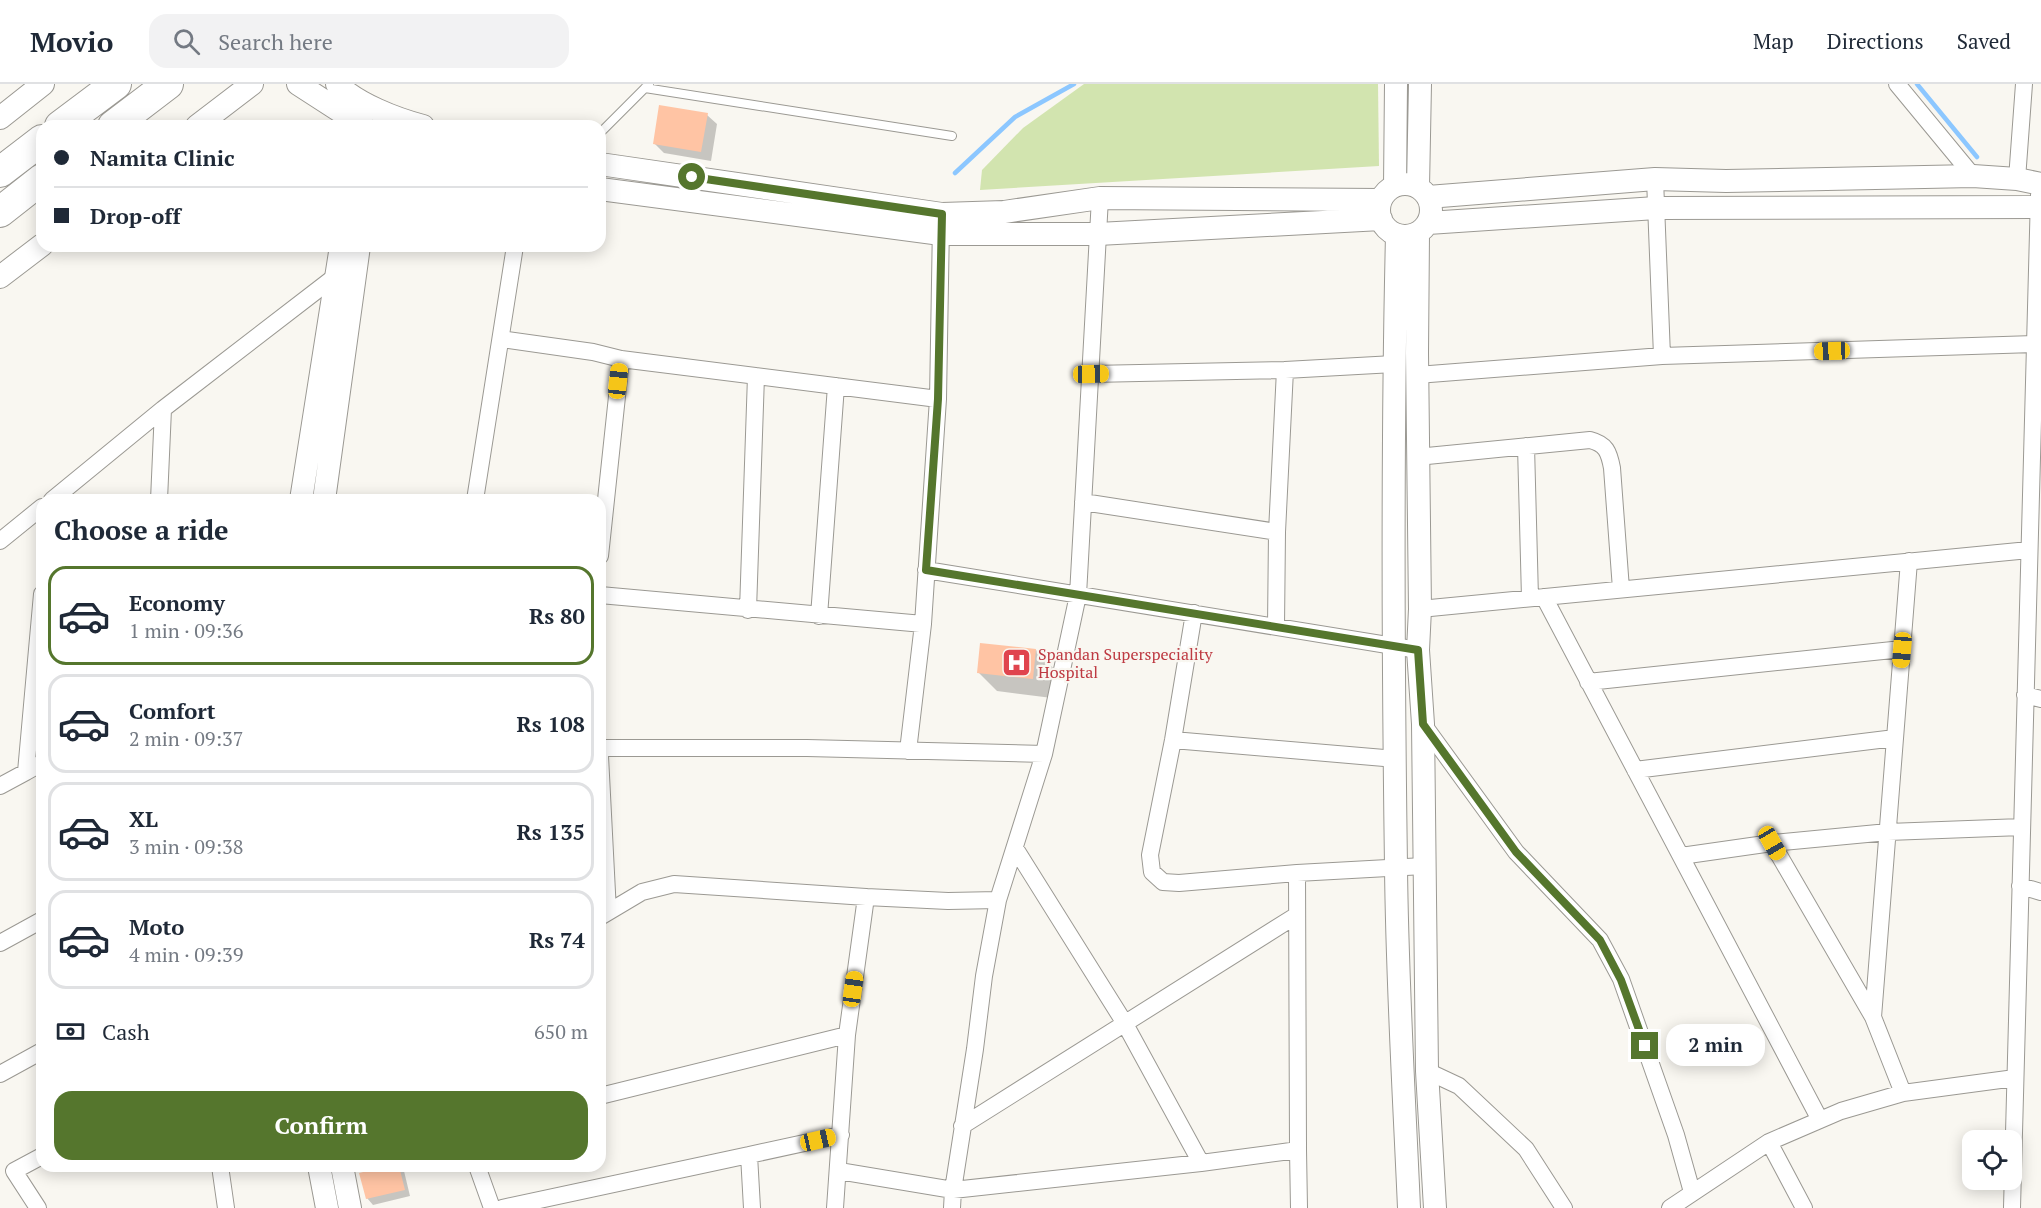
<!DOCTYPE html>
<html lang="en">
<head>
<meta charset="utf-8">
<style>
	body { margin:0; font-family:"PT Serif",serif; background:#f2f2f3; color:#1f2937; height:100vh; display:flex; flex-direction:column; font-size:22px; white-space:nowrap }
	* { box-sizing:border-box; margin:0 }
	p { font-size:20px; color:#747a83 }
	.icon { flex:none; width:33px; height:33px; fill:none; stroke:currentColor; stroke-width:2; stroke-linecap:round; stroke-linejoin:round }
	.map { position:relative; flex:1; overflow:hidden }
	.panel { position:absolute; left:36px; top:410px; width:570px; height:678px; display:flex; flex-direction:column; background:#fff; border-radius:18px; box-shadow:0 3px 15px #0003 }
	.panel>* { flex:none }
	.banner { position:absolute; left:36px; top:36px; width:570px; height:132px; border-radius:18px; box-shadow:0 3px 15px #0003; display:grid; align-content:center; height:132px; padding:0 18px; background:#fff }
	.fabs { position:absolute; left:1962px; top:1046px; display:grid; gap:12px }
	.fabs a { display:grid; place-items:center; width:60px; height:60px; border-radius:12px; background:#fff; box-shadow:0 3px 15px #0003; font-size:30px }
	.end { position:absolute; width:27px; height:27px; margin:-14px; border:8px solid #55762d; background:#fff; box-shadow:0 0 0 3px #fff }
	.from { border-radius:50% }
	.bubble { position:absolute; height:42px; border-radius:18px; background:#fff; box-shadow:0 3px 15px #0003; font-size:20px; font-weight:800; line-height:42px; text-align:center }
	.car { position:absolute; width:18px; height:36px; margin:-18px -9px; border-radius:8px; box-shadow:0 0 4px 2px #0007; background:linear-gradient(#f5c518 24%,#345 0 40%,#f5c518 0 76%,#345 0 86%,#f5c518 0) }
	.banner b { display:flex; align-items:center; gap:21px; height:57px; font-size:22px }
	.banner b+b { border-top:2px solid #e0e1e3 }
	.banner i { width:15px; height:15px; background:#1f2937 }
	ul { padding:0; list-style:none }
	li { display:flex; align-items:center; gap:18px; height:99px; margin:0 12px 9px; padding:0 6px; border:3px solid #e0e1e3; border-radius:18px }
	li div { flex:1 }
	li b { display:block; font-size:22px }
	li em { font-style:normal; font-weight:800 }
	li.current { border-color:#55762d }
	li>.icon { width:54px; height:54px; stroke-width:1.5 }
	h2 { padding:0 18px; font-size:27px; line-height:72px }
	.pay { display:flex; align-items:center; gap:15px; height:66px; padding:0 18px; font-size:22px }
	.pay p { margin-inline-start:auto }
	.cta { display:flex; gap:12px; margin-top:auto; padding:12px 18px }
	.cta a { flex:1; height:69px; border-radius:18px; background:#55762d; color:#fff; font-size:24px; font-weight:800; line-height:69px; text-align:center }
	header { display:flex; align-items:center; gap:36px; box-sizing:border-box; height:84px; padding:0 30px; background:#fff; border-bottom:2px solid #e0e1e3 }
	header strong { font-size:28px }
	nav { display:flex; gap:33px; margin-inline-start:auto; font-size:21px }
	.search { width:420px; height:54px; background:#f2f2f3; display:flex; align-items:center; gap:15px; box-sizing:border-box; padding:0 21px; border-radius:18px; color:#747a83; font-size:22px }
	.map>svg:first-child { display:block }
	.green { fill:#d2e4af }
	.shadow { fill:#0003 }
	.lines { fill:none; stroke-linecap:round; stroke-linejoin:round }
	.stream { stroke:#8cc7ff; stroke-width:4.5 }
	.building { fill:#ffc4a4 }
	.lane-casing { stroke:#9b9993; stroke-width:10 }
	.street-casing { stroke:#9b9993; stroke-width:18 }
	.secondary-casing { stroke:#9b9993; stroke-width:24 }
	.highway-casing { stroke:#9b9993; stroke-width:32 }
	.lane { stroke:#fff; stroke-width:8 }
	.street { stroke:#fff; stroke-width:16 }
	.secondary { stroke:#fff; stroke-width:22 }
	.highway { stroke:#fff; stroke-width:30 }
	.route { stroke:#55762d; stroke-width:8 }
	.labels { text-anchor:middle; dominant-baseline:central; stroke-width:4.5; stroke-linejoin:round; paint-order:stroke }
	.health-label { font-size:16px; fill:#be3a42; stroke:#f9f7f1; text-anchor:start }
</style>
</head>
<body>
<header>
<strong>Movio</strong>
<div class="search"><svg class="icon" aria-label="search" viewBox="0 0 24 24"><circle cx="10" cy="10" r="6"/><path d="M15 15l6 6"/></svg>Search here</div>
<nav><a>Map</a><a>Directions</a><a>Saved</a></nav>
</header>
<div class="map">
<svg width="2041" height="1124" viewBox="0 0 2041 1124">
	<rect width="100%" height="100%" fill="#f9f7f1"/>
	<path class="green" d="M1084,0H1378L1379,82L980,106L982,86L1023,44Z"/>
	<path class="shadow" d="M707,31L717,40L711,77L664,69L654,59Z
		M1036,566L1055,586L1052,614L997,607L978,588Z
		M394,1082H399L404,1087L410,1112L373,1121L367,1114L361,1090Z"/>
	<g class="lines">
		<path class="stream" d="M1917,0L1977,73
			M955,89L1015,33L1074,0"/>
	</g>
	<path class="building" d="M659,21L708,29L701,68L653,60Z
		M980,559L1036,565L1033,595L977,589Z
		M388,1082H399L405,1106L366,1115L359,1089Z"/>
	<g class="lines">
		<defs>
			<path id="lane" d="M645,4L952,52
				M600,49L649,0"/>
			<path id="street" d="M1897,0L1973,92
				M1655,95L1662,272
				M2017,95L2024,0
				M501,255L593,268L621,275L938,315L941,140
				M1285,286L1394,280
				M1417,291L1662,272L2035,260L2041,261
				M1526,362L1530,514
				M1417,373L1590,356C1606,360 1609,368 1612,384L1621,505
				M52,416L163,325L337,191
				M159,416L163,325
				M475,416L515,162
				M1083,418L1277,448L1285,286L1091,290
				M0,457L42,423
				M600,472L621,275
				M926,486L1418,566
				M600,511L923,540L938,315
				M1544,513L1820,1036
				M1420,525L2029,466
				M748,526L756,292
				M1194,529L1173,656L1150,771L1152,788L1163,798L1179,799L1297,789
				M819,532L836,302
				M1276,542L1277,448
				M1588,598L1902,565
				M2025,611L2041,615
				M1423,640L1516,768L1600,856L1621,895L1676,1051L1692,1108
				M1173,656L1396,675
				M600,664H807L1044,670
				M908,667L923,540
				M600,672L608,828
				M1635,686L1895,654
				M26,688L42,679
				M0,702L26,688L42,510
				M1772,759L1873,933L1903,1009
				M1015,764L1124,938L1201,1079
				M1681,772L1772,759L1888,748L2022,743
				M2020,802L2041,808
				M600,833L642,808L674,800L866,813L948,817L998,816
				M0,859L42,836
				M1873,933L1909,477
				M1427,987L1459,1002L1526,1065L1564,1124
				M0,990L42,967
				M600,1012L847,951
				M962,1042L1297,831
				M1769,1058L1804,1124
				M1298,1066L1299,1124
				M749,1071L841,1051
				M220,1082L226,1124
				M477,1082L492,1124
				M839,1087L953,1106L1201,1079L1298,1066L1297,789L1424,782
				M38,1124L14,1087L42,1072
				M502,1124L749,1071L752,1124
				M835,1124L847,951L866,813
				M952,1124L953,1106L975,965L984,892L998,816L1044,670L1078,511L1100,114
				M1670,1124L1769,1058L1841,1027L1903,1009L2015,994
				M2012,1124L2039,111"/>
			<path id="secondary" d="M298,0L363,42
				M337,0C357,20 396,35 423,42
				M0,34L43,0
				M197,42L252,0
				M600,80L942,130L1004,128L1100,114L1381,116
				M1379 126a26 26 0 1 1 52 0a26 26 0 1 1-52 0Z
				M1395,102L1396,0
				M1418,103L1420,0
				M600,105L941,150H1098L1381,135
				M1428,113L1655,95L1726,97L1973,92L2017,95L2041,100
				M1428,139L1656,124L2041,123
				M1418,150L1417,269L1420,525L1418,566L1423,640L1427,987L1435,1124
				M1397,151C1392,362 1393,572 1396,782C1397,896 1404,1010 1409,1124
				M0,193L42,161
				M301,416L341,162
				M324,416L359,162
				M319,1082L327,1124
				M342,1082L350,1124"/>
			<path id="highway" d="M60,42L116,0
				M113,42L168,0
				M0,88L42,56
				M0,128L42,95"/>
		</defs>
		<use href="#lane" class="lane-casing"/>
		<use href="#street" class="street-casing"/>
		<use href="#secondary" class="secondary-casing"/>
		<use href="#highway" class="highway-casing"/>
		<use href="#lane" class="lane"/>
		<use href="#street" class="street"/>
		<use href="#secondary" class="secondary"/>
		<use href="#highway" class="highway"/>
	</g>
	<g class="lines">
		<path class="route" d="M692,93L942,130L938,315L926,486L1418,566L1423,640L1516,768L1600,856L1621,896L1645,962"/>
	</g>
	<defs>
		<symbol id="hospital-square" viewBox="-11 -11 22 22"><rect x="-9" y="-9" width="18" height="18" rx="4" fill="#e0444e" stroke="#f9f7f1"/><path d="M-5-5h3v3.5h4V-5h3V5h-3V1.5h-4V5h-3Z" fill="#fff"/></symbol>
	</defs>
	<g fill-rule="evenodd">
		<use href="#hospital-square" x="1000" y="562" width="33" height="33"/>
	</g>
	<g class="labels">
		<g class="health-label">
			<text x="1038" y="570">Spandan Superspeciality<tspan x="1038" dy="18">Hospital</tspan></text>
		</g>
	</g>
</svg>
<div class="fabs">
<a><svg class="icon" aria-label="locate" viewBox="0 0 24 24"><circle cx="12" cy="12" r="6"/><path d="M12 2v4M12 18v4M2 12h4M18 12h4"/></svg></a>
</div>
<i class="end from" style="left:692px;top:93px"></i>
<i class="end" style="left:1645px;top:962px"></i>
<div class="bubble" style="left:1666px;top:940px;width:99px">2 min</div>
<i class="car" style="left:1832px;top:267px;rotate:268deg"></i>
<i class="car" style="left:1091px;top:290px;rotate:89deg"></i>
<i class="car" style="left:618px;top:297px;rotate:6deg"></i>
<i class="car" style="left:1902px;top:566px;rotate:185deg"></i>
<i class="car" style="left:1772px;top:759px;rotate:150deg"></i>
<i class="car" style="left:853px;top:905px;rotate:8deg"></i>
<i class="car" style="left:818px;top:1056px;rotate:77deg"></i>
<div class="banner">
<b><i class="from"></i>Namita Clinic</b>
<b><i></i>Drop-off</b>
</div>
<section class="panel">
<h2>Choose a ride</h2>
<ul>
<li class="current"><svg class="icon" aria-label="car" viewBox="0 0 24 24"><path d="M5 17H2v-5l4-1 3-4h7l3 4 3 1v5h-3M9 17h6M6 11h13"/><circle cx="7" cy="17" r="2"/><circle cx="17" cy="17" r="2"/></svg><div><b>Economy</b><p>1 min · 09:36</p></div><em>Rs 80</em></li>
<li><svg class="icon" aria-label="car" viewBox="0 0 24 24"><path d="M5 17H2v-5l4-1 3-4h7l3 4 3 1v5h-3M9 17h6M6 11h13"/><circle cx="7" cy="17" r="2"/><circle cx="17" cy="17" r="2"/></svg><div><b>Comfort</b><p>2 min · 09:37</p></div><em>Rs 108</em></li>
<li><svg class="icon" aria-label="car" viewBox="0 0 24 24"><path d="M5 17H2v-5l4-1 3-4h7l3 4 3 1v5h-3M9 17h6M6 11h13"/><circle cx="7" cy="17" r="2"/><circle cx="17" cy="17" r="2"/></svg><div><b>XL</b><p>3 min · 09:38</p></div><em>Rs 135</em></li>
<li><svg class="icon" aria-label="car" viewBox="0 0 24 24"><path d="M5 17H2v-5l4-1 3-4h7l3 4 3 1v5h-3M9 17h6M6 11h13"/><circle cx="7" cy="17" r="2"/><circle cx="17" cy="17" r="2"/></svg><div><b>Moto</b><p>4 min · 09:39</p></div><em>Rs 74</em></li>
</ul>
<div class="pay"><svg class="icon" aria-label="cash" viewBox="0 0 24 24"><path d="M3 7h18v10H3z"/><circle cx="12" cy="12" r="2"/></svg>Cash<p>650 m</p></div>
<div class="cta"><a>Confirm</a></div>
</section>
</div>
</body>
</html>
